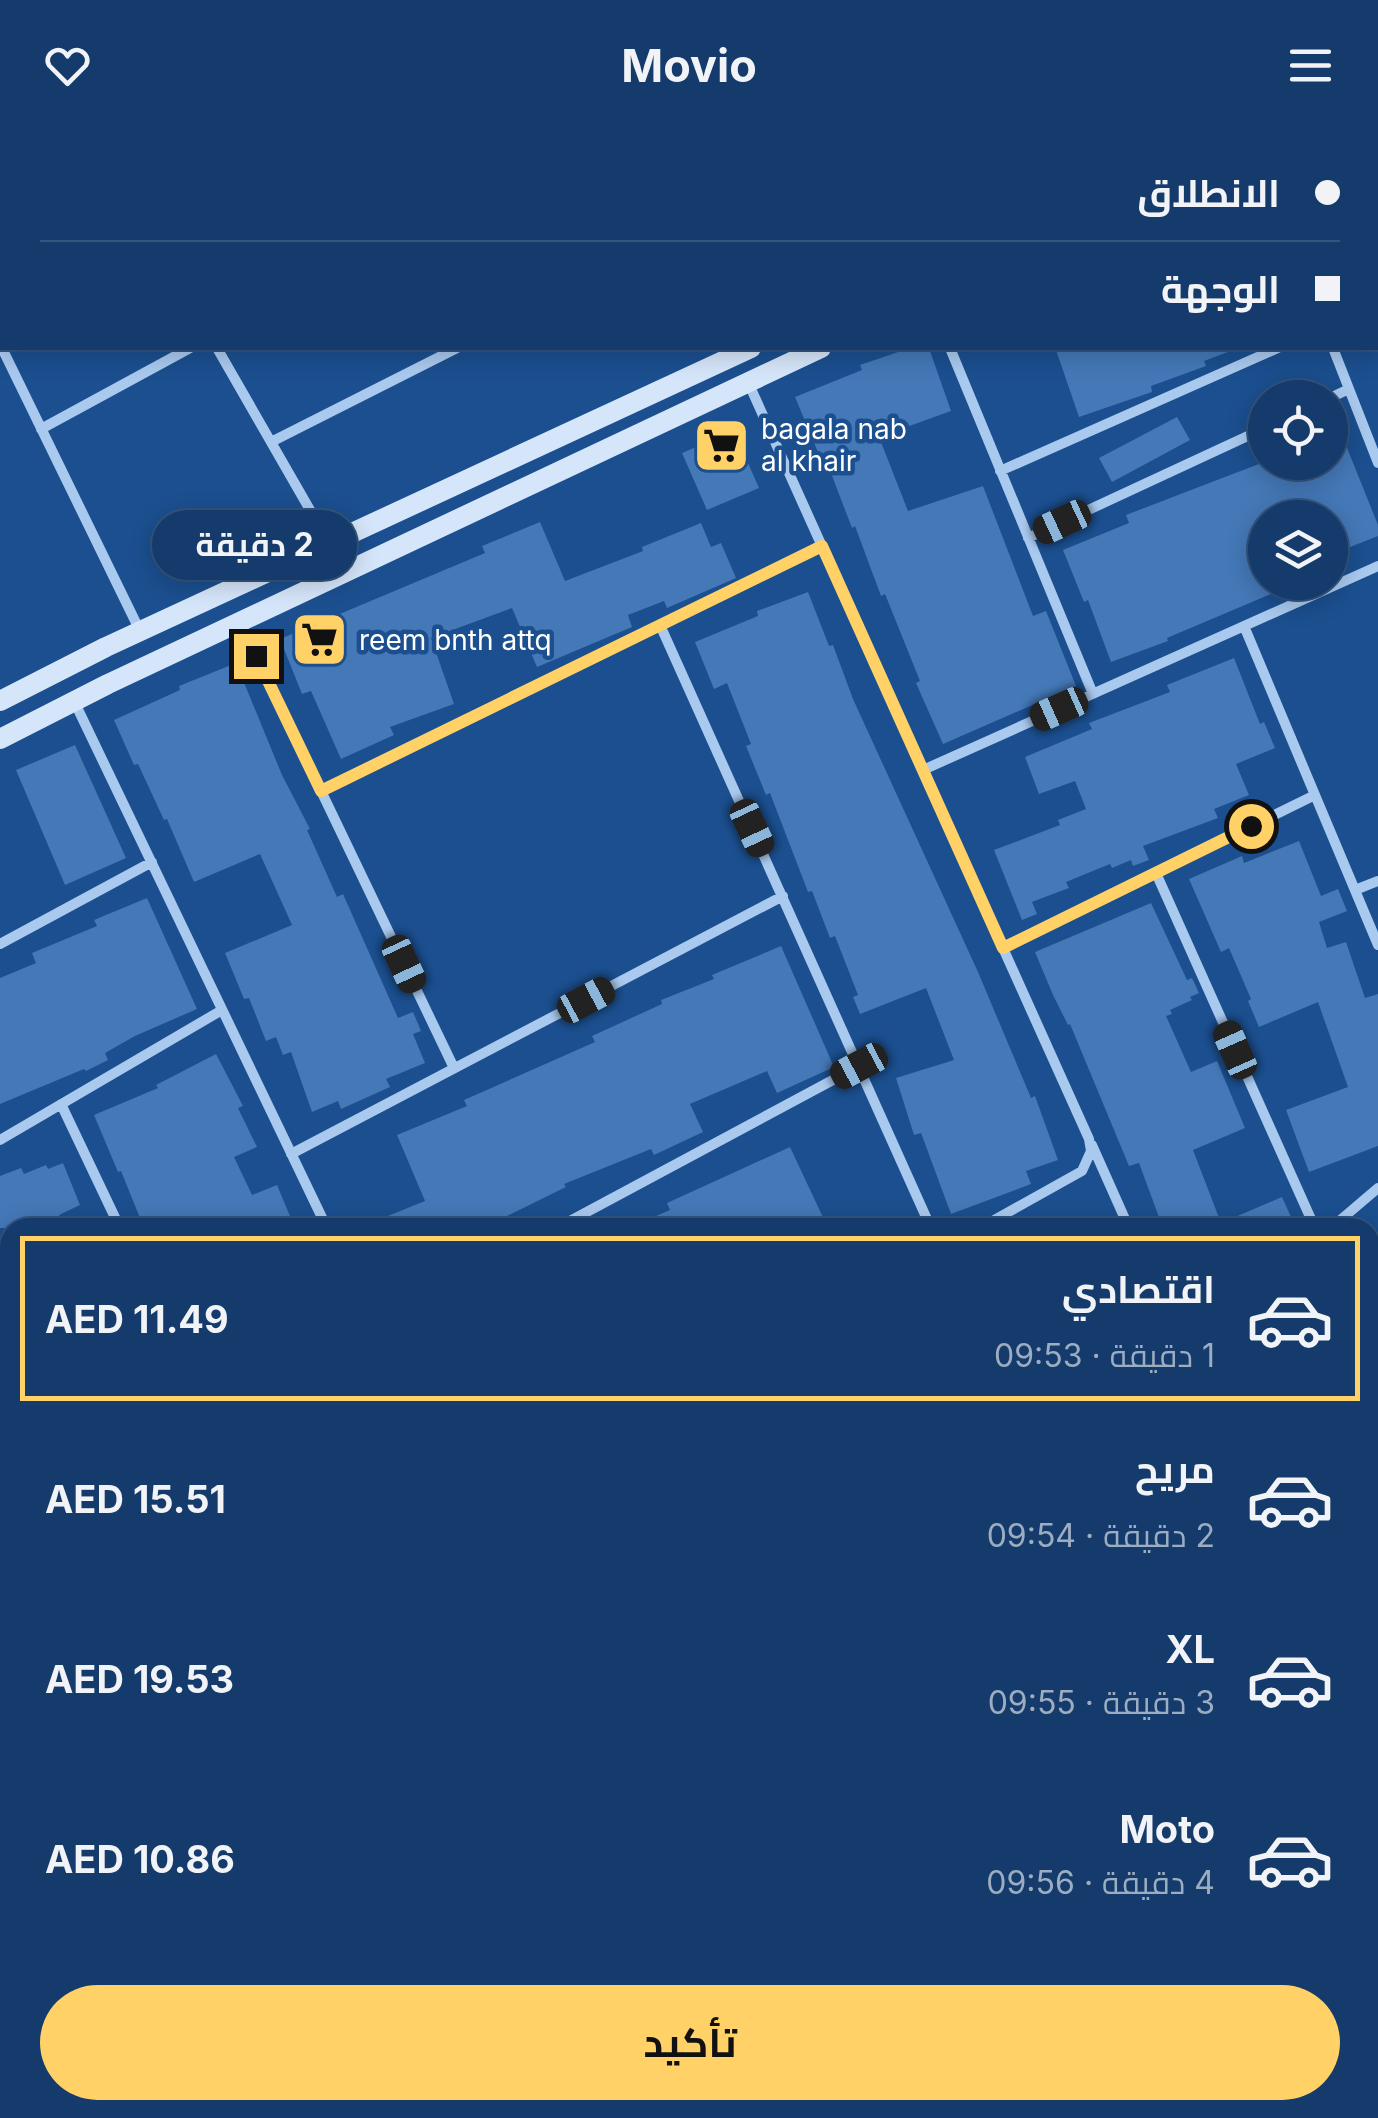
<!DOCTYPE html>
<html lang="ar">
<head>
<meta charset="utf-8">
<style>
	body { margin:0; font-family:Inter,Cairo,sans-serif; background:#214673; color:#f1f3f6; direction:rtl; height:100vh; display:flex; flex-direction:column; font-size:38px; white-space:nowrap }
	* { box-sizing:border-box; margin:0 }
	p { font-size:32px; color:#9dadc1 }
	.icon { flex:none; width:55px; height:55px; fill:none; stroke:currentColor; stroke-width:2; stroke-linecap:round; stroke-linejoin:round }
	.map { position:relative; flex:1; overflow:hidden; direction:ltr }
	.sheet { position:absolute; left:0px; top:1088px; width:1380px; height:902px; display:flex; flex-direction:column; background:#143b6b; border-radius:30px 30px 0 0; box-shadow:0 5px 25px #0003,0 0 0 2px #33557e; direction:rtl }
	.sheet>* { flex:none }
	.hud { position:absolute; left:0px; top:0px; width:1380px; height:220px; box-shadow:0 5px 25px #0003,0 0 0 2px #33557e; direction:rtl; display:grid; align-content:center; height:220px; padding:0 40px; background:#143b6b }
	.fabs { position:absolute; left:1248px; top:250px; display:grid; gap:20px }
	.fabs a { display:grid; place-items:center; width:100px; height:100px; border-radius:50%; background:#143b6b; box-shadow:0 5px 25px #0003,0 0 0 2px #33557e; font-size:50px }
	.end { position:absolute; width:45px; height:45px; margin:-22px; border:12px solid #ffd166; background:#111; box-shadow:0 0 0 5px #111 }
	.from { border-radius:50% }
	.bubble { position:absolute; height:70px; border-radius:35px; background:#143b6b; box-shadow:0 5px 25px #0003,0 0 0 2px #33557e; font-size:32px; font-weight:700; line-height:70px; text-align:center; direction:rtl }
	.car { position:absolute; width:30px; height:60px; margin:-30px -15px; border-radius:12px; box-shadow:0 0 8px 2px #0007; background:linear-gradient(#222 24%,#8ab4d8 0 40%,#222 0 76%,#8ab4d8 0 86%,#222 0) }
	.hud b { display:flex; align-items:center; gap:35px; height:95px; font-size:38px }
	.hud b+b { border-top:2px solid #33557e }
	.hud i { width:25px; height:25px; background:#f1f3f6 }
	ul { padding:18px 0 0; list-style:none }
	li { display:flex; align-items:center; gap:30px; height:165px; margin:0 20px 15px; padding:0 20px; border:5px solid transparent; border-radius:0px }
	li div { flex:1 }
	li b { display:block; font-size:38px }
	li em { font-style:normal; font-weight:700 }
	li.current { border-color:#ffd166 }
	li>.icon { width:90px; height:90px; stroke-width:1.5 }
	.action { display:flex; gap:20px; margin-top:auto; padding:20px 40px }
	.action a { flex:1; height:115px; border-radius:60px; background:#ffd166; color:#111; font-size:40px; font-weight:700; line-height:115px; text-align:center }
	header { display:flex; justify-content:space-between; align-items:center; height:130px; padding:0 40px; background:#143b6b; font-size:45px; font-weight:700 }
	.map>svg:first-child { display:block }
	.building { fill:#4478b7 }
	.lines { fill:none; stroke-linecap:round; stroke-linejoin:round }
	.street { stroke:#a9c9ee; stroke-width:10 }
	.secondary { stroke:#d6e6fa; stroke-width:20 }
	.route { stroke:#ffd166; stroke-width:12 }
	.labels { text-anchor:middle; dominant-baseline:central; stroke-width:9; stroke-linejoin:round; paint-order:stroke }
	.poi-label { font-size:28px; fill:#fff; stroke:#1b4f8f; text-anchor:start }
</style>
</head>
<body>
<header><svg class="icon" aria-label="menu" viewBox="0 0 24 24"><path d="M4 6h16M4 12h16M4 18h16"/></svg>Movio<svg class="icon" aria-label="heart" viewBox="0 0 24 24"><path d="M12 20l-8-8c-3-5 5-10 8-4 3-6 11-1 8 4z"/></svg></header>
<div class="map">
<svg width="1378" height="1988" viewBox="0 0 1378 1988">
	<rect width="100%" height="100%" fill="#1b4f8f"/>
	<path class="building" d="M910,218H929L951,281L879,307L908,381L983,356L1033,486L1046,481L1076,556L943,614L916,553L920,551L885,464L881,466L855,396L852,398L826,330L822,332L795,267L862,240L860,235Z
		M1064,218H1236V219L1204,231L1206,236L1151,256L1152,262L1079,287L1056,220Z
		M1331,278L1378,395V406L1345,419L1349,428L1330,436V388H1265V452L1297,453L1167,508L1168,511L1111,532L1088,470L1084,472L1063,420L1129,393L1126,385L1264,332H1330Z
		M1177,287L1190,310L1112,352L1099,328Z
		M734,301L759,358L707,380L682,323Z
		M540,392L565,451L643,421L642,417L701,393L711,417L721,413L736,448L667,478L664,471L628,485L632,497L537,537L512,478L431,508L454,574L390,597L394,605L341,629L311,561L302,564L280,509L485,423L482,416Z
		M808,462L829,516L833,515L853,569L978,842L1031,968L1035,966L1058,1030L1026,1041L1031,1054L951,1084L921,1003L914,1005L896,948L954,930L926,858L860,884L853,867L858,865L835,806L830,808L812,761L808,762L770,663L766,665L746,616L751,614L727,553L714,559L695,512L758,486L757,481Z
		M1234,528L1260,594L1264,592L1275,618L1236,634L1249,665L1214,679L1218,688L1143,716L1149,730L1133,736L1131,730L1112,738L1110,734L1066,752L1069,758L1032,772L1037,784L1022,790L994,720L1060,695L1058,690L1086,679L1075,651L1039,664L1025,627L1092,599L1089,593L1170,562L1167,555Z
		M236,533L282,645L310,699L307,700L337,767L343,764L398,888L413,882L421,901L413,904L425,933L386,949L390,957L341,979L338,971L312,982L291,922L283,925L276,907L266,911L249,868L244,869L225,823L292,795L260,724L194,752L167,689L164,690L138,634L134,635L114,590L180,560L179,556Z
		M75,615L126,728L65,755L16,640Z
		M1299,711L1321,766L1338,759L1347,781L1319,792L1327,818L1346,812L1365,868L1378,864V1016L1309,1042L1286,980L1348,957L1318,872L1259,897L1248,871L1251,869L1229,818L1221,822L1189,749L1242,726L1244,733Z
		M147,768L197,879L135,906L105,923L108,930L86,941L84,939L0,974V848L36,833L32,823L97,796L94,790Z
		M1151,773L1187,850L1192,848L1199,863L1190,867L1192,870L1170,880L1172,884L1166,886L1191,942L1217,931L1245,998L1193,1020L1221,1093L1282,1067L1296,1098H1163L1139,1033L1129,1036L1070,894L1068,895L1053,865L1035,822Z
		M781,816L834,937L777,963L767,941L690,974L703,1002L654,1025L651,1019L564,1054L566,1057L499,1090L503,1098H358L425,1071L397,1005L467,976L464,970L595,912L592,906L662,874L661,870L714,849L712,845Z
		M216,924L243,976L238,978L257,1017L234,1027L252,1065L277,1055L295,1098H144L121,1041L118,1042L94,985L158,958L156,955Z
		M790,1017L828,1098H628L670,1080L667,1073Z
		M63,1033L80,1075L59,1085L63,1094L55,1098H0V1046L21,1038L24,1044L46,1035L48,1039Z"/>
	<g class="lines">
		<path class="street" d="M103,0L104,2
			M651,0L656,2
			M802,0L805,2
			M1022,0L1023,2
			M1167,0L1168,2
			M304,2L306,0
			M483,2L484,0
			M0,214L140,501
			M217,218L329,413
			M950,218L1093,564
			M1333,218L1378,333
			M748,252L1089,1009L1091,1021L1082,1041L980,1098
			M1330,268L1349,259
			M41,299L190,218
			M271,312L457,218
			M1000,341L1278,218
			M1028,408L1265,298
			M240,492L454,938
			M660,495L931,1098
			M1244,496L1378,815
			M74,571L327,1098
			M923,640L1378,436
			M321,661L822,416
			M1156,743L1315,1098
			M1355,760L1378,751
			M0,814L152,732
			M1003,818L1315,665
			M61,974L120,1098
			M0,1010L222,880
			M1092,1015L1129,1098
			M291,1024L783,766
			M557,1098L859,936
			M1331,1098L1378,1058
			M0,1280L10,1300
			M1370,1300L1378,1293
			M1370,1555L1378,1548
			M0,1626L10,1620
			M1370,1714L1378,1707
			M0,1845L10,1840
			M0,1864L10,1884
			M1370,1896L1378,1892
			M1370,1942L1378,1939
			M58,1980L62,1988
			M348,1980L352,1988
			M542,1980L546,1988
			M673,1988L688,1980
			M1052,1988L1061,1980
			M1168,1988L1186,1980
			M1258,1988L1277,1980"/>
		<path class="secondary" d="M1244,2L1250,0
			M1315,2L1322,0
			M0,571L106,517L751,218
			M0,609L108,554L821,218"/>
	</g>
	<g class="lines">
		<path class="route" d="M256,526L321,661L822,416L1003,818L1251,696"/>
	</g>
	<defs>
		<symbol id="supermarket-square" viewBox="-11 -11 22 22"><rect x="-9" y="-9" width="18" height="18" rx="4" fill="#ffd166" stroke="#1b4f8f"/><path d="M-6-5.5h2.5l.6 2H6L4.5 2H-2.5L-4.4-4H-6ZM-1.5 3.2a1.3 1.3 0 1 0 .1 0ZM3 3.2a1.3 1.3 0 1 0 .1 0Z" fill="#111"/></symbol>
	</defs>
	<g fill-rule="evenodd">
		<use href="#supermarket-square" x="690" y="284" width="63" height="63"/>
		<use href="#supermarket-square" x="288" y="478" width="63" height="63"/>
	</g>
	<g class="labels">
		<g class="poi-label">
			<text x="761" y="299">bagala nab<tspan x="761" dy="32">al khair</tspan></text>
			<text x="359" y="510">reem bnth attq</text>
		</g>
	</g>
</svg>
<div class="fabs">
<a><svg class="icon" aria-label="locate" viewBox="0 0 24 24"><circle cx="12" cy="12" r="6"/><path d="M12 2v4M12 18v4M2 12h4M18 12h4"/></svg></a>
<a><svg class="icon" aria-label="layers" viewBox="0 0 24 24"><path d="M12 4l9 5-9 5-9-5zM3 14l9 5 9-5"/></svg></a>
</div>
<i class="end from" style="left:1251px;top:696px"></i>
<i class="end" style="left:256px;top:526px"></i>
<div class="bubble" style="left:152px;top:380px;width:205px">2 دقيقة</div>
<i class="car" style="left:1062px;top:392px;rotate:245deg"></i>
<i class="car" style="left:1059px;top:579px;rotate:246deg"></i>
<i class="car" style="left:752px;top:698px;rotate:155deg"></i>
<i class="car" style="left:404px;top:834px;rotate:155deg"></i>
<i class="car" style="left:586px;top:870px;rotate:62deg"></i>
<i class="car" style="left:1235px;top:920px;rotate:336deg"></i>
<i class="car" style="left:859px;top:936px;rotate:242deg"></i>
<div class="hud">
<b><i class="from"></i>الانطلاق</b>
<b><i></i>الوجهة</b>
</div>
<section class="sheet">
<ul>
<li class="current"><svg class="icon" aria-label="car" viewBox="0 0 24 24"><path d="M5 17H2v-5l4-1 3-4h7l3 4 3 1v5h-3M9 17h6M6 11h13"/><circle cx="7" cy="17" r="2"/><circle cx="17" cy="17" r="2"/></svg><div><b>اقتصادي</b><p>1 دقيقة · 09:53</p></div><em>AED 11.49</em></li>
<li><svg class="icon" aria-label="car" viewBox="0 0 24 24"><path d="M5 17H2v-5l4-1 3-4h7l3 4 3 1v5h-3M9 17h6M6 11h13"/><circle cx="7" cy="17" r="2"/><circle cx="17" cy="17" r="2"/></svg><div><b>مريح</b><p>2 دقيقة · 09:54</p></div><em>AED 15.51</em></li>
<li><svg class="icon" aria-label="car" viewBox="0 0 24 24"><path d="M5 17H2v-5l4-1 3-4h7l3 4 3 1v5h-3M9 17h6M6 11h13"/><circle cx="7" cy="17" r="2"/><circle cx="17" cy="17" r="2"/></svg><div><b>XL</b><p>3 دقيقة · 09:55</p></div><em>AED 19.53</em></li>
<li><svg class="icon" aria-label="car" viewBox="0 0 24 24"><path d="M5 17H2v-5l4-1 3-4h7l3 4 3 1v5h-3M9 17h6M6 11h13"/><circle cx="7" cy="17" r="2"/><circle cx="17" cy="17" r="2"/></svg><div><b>Moto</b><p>4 دقيقة · 09:56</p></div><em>AED 10.86</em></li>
</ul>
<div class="action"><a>تأكيد</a></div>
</section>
</div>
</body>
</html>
